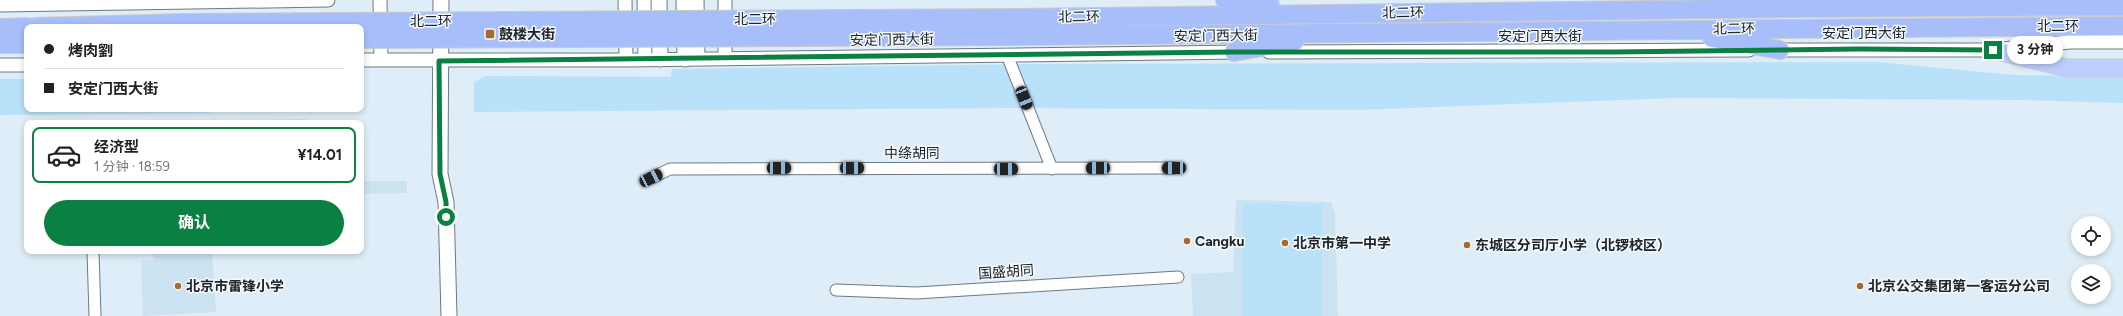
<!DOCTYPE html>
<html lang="zh">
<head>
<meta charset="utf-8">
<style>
	body { margin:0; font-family:Figtree,"Noto Sans SC",sans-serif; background:#f2f2f2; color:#222; height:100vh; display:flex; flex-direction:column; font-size:15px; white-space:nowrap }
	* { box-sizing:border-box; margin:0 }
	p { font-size:13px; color:#767676 }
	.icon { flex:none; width:22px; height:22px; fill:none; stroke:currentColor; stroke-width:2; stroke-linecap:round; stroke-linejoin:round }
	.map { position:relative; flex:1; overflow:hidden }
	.side { position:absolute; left:24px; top:120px; width:340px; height:134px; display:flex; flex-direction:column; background:#fff; border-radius:8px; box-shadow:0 2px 6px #0003 }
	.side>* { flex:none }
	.hud { position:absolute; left:24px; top:24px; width:340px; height:88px; border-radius:8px; box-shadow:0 2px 6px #0003; display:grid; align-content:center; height:88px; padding:0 20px; background:#fff }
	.controls { position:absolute; left:2071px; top:216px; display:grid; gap:8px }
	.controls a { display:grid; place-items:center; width:40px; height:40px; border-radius:50%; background:#fff; box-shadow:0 2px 6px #0003; font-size:20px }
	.end { position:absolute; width:18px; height:18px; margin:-9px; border:5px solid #0b8043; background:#fff; box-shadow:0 0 0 2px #fff }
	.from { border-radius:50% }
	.bubble { position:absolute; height:28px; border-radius:14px; background:#fff; box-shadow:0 2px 6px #0003; font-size:13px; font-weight:700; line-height:28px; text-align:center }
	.car { position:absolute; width:12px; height:24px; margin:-12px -6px; border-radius:5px; box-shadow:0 0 3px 1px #0007; background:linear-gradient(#222 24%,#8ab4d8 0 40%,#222 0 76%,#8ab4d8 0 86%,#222 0) }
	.hud b { display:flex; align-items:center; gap:14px; height:38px; font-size:15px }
	.hud b+b { border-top:1px solid #e0e0e0 }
	.hud i { width:10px; height:10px; background:#222 }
	ul { padding:7px 0 0; list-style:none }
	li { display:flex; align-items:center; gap:12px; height:56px; margin:0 8px 6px; padding:0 12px; border:2px solid #e0e0e0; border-radius:8px }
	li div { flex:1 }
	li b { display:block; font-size:15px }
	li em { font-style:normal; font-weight:700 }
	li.selected { border-color:#0b8043 }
	li>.icon { width:36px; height:36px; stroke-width:1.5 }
	.primary-button { display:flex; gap:8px; margin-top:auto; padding:8px 20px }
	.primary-button a { flex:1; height:46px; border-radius:24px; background:#0b8043; color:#fff; font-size:16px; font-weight:700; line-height:46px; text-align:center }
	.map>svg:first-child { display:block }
	.built { fill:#cbe2f0 }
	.green { fill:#b9e1f9 }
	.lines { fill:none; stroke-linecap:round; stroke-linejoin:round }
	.minor-casing { stroke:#6c7a82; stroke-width:13 }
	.tertiary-casing { stroke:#6c7a82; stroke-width:15 }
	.secondary-casing { stroke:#6c7a82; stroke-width:17 }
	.primary-casing { stroke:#c9cbcc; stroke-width:19 }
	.trunk-casing { stroke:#c9cbcc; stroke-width:20 }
	.minor { stroke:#fff; stroke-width:11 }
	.tertiary { stroke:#fff; stroke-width:13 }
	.secondary { stroke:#fff; stroke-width:15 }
	.primary { stroke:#bdcefc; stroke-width:17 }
	.trunk { stroke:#a7befb; stroke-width:18 }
	.trunk-bridge-casing { stroke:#c9cbcc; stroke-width:20; stroke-linecap:butt }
	.trunk-bridge { stroke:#a7befb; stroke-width:18 }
	.route { stroke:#0b8043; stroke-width:5 }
	.poi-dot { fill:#a56b2b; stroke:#f3f9fd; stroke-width:1.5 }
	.labels { text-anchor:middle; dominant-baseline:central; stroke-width:3; stroke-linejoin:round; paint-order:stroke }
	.street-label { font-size:14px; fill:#202529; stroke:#f3f9fd }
	.poi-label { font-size:14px; font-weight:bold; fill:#202529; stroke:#f3f9fd; text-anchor:start }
</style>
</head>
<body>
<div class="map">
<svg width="2123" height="316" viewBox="0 0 2123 316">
	<rect width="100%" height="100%" fill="#deedf7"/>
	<path class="built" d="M307,119V123H232V120Z
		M361,181H407V193L361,194Z
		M1236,200L1331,202L1335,214L1338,316H1193L1191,274L1233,272Z
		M153,251H212L216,312L143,316L141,261L153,260Z"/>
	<path class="green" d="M1878,62L2013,75L2123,76V103L2023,100L1674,98L1357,110L1015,108L474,112V82L485,76L671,77L672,69L1032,64Z
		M0,79H27V109H209L210,113L0,115Z
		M1243,204H1322V316H1243Z"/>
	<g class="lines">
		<defs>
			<path id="minor" d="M1007,55L1052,169
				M651,178L670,169L1174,168
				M93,251L95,316
				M836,290L916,293L1178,277"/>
			<path id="tertiary" d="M380,0L381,60
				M625,0L626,60
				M644,0L645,59
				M697,0L698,58
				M725,0V58
				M0,5L328,0
				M1771,50H1993L2070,42H2123
				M1269,52L1749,50
				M361,60H626L1243,52
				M0,65H27"/>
			<path id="secondary" d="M441,0L440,174L446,202L449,316
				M659,0L660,59
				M684,0L685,59"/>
			<path id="primary" d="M1993,50L2067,68H2123"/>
			<path id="trunk" d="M1225,0L1270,5
				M1016,18L1804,8L2123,6
				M35,27L184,23
				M0,28L27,27
				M1017,36L2123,26
				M1712,38L1780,50
				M0,44H27
				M1234,52L1295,41"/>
		</defs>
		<use href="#minor" class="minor-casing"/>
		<use href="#tertiary" class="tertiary-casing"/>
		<use href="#secondary" class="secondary-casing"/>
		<use href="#primary" class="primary-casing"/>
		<use href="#trunk" class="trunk-casing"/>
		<use href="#minor" class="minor"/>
		<use href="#tertiary" class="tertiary"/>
		<use href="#secondary" class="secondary"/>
		<use href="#primary" class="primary"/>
		<use href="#trunk" class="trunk"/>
		<defs>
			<path id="trunk-bridge" d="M184,23L1016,18
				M361,39L1017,36"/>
		</defs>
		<use href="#trunk-bridge" class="trunk-bridge-casing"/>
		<use href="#trunk-bridge" class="trunk-bridge"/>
	</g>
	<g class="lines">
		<path class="route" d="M446,217V202L440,174L439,61L1234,52H1614L1859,49L1993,50"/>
	</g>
	<g class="poi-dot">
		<rect x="485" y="29" width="10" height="10" rx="2"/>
		<circle cx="1187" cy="241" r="4"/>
		<circle cx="1285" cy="243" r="4"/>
		<circle cx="1467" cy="245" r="4"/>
		<circle cx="178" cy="286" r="4"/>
		<circle cx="1860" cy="286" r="4"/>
	</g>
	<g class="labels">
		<g class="street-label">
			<text transform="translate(1403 13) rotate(-1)">北二环</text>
			<text transform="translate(1079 17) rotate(-1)">北二环</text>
			<text x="755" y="19">北二环</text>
			<text x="431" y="21">北二环</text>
			<text x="2058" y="26">北二环</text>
			<text transform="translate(1734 29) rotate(-1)">北二环</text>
			<text x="1864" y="33">安定门西大街</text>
			<text transform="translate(1216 36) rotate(-1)">安定门西大街</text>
			<text x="1540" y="36">安定门西大街</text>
			<text transform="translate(892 40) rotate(-1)">安定门西大街</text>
			<text x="912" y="153">中绦胡同</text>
			<text transform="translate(1006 272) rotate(-4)">国盛胡同</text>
		</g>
		<g class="poi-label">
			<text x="499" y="34">鼓楼大街</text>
			<text x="1195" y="241">Cangku</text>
			<text x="1293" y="243">北京市第一中学</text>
			<text x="1475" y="245">东城区分司厅小学（北锣校区）</text>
			<text x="186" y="286">北京市雷锋小学</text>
			<text x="1868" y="286">北京公交集团第一客运分公司</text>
		</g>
	</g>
</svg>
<div class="controls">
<a><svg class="icon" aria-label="locate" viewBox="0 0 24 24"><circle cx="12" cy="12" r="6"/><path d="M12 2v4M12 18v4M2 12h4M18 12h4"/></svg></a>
<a><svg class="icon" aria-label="layers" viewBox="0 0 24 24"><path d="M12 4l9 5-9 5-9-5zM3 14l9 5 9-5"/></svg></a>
</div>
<i class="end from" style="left:446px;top:217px"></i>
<i class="end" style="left:1993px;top:50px"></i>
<div class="bubble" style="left:2007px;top:36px;width:56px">3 分钟</div>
<i class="car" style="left:1024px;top:98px;rotate:158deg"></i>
<i class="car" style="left:779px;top:168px;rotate:90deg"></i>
<i class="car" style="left:852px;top:168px;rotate:90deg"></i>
<i class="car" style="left:1098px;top:168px;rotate:269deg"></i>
<i class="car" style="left:1174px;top:168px;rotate:269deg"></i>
<i class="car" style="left:1006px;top:169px;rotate:90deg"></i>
<i class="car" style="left:651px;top:178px;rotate:64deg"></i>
<div class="hud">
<b><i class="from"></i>烤肉劉</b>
<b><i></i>安定门西大街</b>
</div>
<section class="side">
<ul>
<li class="selected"><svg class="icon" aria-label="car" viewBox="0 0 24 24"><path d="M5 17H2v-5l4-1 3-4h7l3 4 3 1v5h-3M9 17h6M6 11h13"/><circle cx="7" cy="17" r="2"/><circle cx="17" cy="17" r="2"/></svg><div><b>经济型</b><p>1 分钟 · 18:59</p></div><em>¥14.01</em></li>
</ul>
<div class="primary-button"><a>确认</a></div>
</section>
</div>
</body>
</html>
